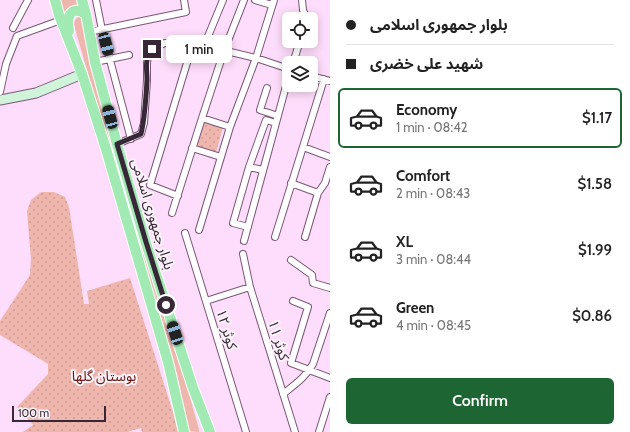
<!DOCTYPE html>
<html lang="en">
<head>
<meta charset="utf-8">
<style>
	body { margin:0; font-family:Cabin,"Noto Sans Arabic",sans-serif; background:#f2f2f2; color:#222; height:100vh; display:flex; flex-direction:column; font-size:15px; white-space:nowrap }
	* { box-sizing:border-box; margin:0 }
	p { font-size:13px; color:#767676 }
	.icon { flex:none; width:22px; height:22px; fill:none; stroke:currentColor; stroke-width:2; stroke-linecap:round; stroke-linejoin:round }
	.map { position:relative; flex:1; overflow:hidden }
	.details { display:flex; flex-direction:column; background:#fff; width:300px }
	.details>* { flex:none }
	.guide { display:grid; align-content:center; height:88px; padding:0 16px; background:#fff }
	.controls { position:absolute; left:282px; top:12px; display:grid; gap:8px }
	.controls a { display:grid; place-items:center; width:36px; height:36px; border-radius:6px; background:#fff; box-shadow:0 2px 10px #0003; font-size:20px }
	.scale { position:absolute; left:12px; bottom:10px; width:94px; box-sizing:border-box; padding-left:4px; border:2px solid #382837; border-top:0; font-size:11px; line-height:14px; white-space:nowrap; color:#382837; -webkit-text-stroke:3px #fbf2fa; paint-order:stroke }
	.end { position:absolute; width:18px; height:18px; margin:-9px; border:5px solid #382837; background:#fff; box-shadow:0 0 0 2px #fff }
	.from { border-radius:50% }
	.bubble { position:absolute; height:28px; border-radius:6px; background:#fff; box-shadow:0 2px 10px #0003; font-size:13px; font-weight:600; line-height:28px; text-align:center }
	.car { position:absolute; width:12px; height:24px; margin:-12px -6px; border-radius:5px; box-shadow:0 0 3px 1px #0007; background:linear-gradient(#222 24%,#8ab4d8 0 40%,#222 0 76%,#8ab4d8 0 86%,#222 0) }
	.guide b { display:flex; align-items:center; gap:14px; height:38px; font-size:15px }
	.guide b+b { border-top:1px solid #e0e0e0 }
	.guide i { width:10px; height:10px; background:#222 }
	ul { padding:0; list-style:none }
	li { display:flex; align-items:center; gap:12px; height:60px; margin:0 8px 6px; padding:0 8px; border:2px solid transparent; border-radius:6px }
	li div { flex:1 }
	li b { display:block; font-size:15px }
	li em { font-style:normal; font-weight:600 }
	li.active { border-color:#1d6532 }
	li>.icon { width:36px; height:36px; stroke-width:1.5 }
	.button { display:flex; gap:8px; margin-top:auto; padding:8px 16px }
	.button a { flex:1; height:46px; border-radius:6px; background:#1d6532; color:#fff; font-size:16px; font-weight:600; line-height:46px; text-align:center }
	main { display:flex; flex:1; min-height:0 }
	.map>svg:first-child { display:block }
	.green { fill:#eeb6ac }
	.park { fill:url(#park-dots) }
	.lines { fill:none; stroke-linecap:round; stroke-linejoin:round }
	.street-casing { stroke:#7b5678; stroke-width:8 }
	.secondary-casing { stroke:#7b5678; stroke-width:11 }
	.primary-casing { stroke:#fff; stroke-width:12 }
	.street { stroke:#fff; stroke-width:6 }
	.secondary { stroke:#d0f4da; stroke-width:9 }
	.primary { stroke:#a2eab4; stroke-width:10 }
	.route { stroke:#382837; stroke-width:5 }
	.labels { text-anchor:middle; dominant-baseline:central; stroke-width:4; stroke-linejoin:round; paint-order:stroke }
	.street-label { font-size:14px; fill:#382837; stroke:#fbf2fa }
	.park-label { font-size:14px; fill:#681811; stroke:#fbf2fa }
</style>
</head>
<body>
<main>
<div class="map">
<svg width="330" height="432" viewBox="0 0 330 432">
	<defs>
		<pattern id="park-dots" width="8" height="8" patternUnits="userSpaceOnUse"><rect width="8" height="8" fill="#eeb6ac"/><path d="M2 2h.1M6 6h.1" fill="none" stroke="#cd9c95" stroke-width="1.8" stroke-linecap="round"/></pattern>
	</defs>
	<rect width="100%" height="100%" fill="#fedcfb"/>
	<path class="green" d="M60,0H78L80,8L77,6L71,7L65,19Z
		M78,17L83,18L96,86L181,365L194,412L199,429V432L188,431L178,379L165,330L114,164L76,32L74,24L75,20Z"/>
	<path class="park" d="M204,121L223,127L216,153L196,147Z
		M41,192H54L65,197L69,207L84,304H89L87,291L130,278L173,412L178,432H142L141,428L127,432H23L33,425L17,407L48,374V364L0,335V321L30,275L31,259L27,211L31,200Z"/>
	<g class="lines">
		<defs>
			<path id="street" d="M96,0L102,30L131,139
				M255,0L272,5
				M302,0L303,10L307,19
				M13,28L28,0
				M89,32L186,12L184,0
				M204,46L223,0
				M95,62L129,55
				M293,63L300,41
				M311,76L330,81
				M267,88L260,110L278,116
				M0,92L6,64L17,36L61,20
				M202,118L230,127
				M117,144L141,134L144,123L147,80V63L148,55L151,49L165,43H193L256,58L289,69
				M303,147L330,157
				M192,148L221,157
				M249,167L263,170
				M291,183L318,193L325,183L330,167
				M178,196L150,185L193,43
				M172,213L202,118L224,51L244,0
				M248,227L233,223L249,167L266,120L276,123
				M199,230L230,127L256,58L274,0
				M185,233L246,432
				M275,237L324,79
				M305,237L318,193
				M244,241L289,75
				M243,254L250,287L295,432
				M291,260L312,275L313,283L330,288
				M206,301L250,287
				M293,301L308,307L291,363L330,378
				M283,394C294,385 306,377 313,364L330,313
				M319,432L330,397"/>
			<path id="secondary" d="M0,100L36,93L82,74"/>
			<path id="primary" d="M55,0L59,15L82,74L106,149L168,362L184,432
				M82,0L86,14L95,62L117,144L146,243L193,388L210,432
				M69,31C66,17 70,5 86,14"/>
		</defs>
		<use href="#street" class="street-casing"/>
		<use href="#secondary" class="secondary-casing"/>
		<use href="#primary" class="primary-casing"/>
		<use href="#street" class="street"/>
		<use href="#secondary" class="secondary"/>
		<use href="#primary" class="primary"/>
	</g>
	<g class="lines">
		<path class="route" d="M152,49C144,60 147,68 147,80C146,98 145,117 141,134L117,144L146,242L166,305"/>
	</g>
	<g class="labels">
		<g class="street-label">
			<text transform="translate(153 214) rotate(73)">بلوار جمهوری اسلامی</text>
			<text transform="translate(227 329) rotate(73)">کوثر ۱۲</text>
			<text transform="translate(279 340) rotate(73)">کوثر ۱۱</text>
		</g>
		<g class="park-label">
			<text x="104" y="376">بوستان گلها</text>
		</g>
	</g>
</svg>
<div class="controls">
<a><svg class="icon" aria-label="locate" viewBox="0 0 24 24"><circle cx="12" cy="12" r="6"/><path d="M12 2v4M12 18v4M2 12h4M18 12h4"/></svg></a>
<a><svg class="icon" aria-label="layers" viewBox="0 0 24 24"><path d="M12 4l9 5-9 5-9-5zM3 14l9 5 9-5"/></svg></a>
</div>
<div class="scale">100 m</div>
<i class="end from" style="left:166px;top:305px"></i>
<i class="end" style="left:152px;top:49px"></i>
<div class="bubble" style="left:166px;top:35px;width:66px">1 min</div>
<i class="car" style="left:106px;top:44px;rotate:165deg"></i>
<i class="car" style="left:110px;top:117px;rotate:345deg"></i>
<i class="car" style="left:175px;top:333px;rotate:342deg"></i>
</div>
<section class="details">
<div class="guide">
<b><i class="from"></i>بلوار جمهوری اسلامی</b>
<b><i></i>شهید علی خضری</b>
</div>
<ul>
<li class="active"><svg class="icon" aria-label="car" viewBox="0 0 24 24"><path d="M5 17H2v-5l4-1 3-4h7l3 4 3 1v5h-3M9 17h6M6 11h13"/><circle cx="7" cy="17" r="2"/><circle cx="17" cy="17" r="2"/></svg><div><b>Economy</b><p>1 min · 08:42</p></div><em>$1.17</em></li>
<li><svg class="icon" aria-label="car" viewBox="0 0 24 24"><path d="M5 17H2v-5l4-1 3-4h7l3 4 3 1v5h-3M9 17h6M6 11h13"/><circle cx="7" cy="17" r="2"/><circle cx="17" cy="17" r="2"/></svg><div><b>Comfort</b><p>2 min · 08:43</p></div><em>$1.58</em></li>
<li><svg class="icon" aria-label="car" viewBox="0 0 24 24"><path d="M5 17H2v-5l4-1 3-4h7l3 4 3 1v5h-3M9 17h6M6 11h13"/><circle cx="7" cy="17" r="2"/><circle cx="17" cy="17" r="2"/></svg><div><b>XL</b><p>3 min · 08:44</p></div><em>$1.99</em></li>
<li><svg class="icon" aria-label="car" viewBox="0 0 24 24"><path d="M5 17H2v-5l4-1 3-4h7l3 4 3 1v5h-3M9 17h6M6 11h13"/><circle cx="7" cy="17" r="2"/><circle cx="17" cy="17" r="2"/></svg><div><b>Green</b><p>4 min · 08:45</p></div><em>$0.86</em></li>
</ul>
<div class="button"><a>Confirm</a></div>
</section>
</main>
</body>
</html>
